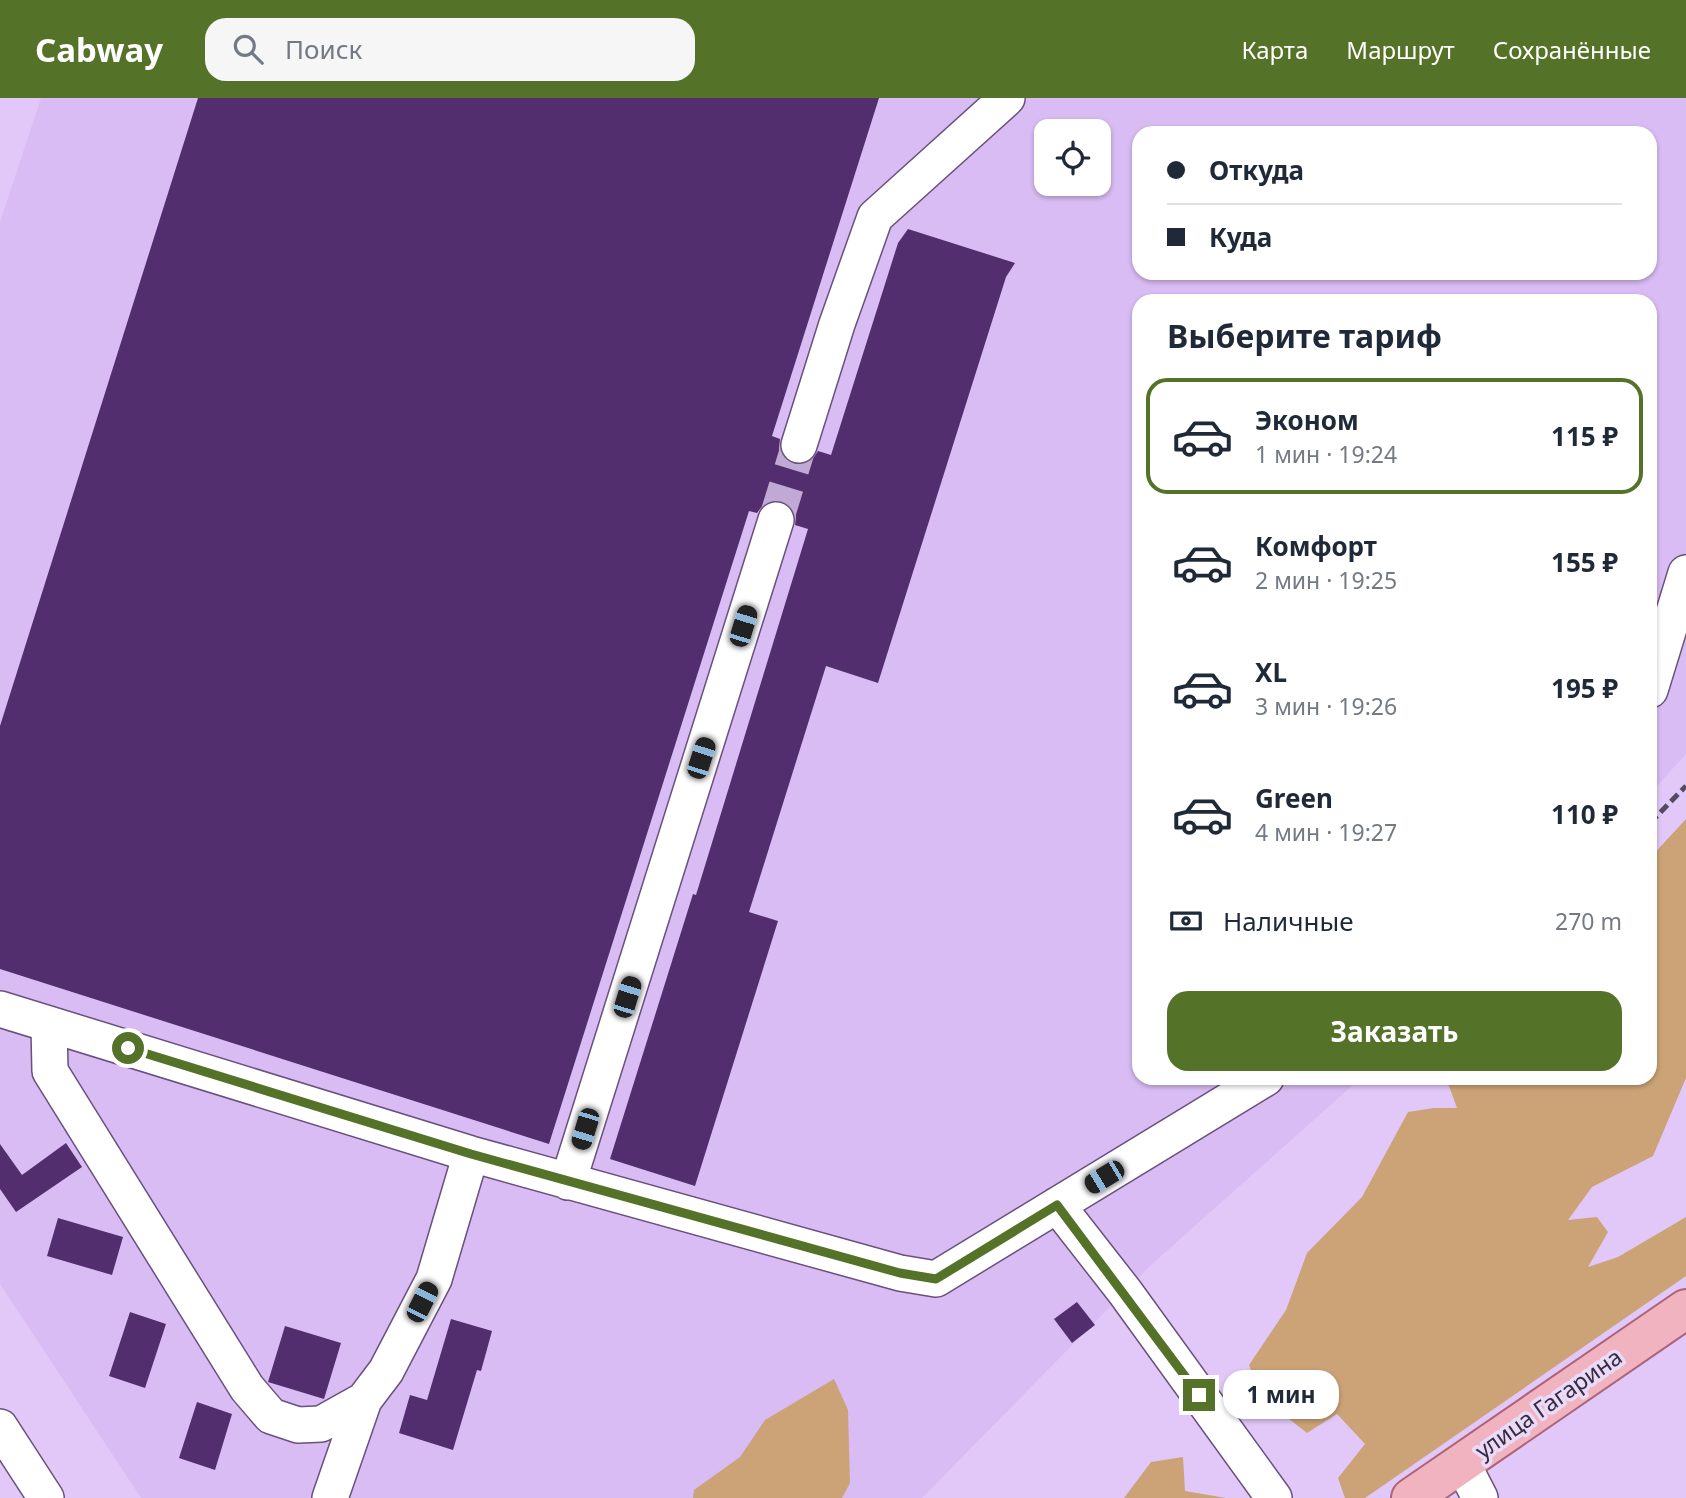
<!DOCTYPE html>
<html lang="ru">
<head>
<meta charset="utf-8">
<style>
	body { margin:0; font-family:"Noto Sans",sans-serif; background:#f6f6f7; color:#1f2937; height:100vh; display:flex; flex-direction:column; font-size:26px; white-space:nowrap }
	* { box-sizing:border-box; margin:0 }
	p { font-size:23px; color:#747a83 }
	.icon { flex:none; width:38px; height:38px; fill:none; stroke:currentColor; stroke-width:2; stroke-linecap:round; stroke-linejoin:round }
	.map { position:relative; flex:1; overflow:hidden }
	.drawer { position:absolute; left:1132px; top:196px; width:525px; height:791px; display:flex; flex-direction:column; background:#fff; border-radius:21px; box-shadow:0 2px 5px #0004 }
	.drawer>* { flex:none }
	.guide { position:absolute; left:1132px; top:28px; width:525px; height:154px; border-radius:21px; box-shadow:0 2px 5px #0004; display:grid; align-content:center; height:154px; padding:0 35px; background:#fff }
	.controls { position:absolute; left:1034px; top:21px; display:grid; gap:14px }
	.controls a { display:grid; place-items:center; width:77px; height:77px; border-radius:14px; background:#fff; box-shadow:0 2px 5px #0004; font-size:35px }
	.end { position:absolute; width:32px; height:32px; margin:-16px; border:9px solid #557328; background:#fff; box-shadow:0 0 0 4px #fff }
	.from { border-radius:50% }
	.bubble { position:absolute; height:49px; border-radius:21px; background:#fff; box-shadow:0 2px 5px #0004; font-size:23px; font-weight:700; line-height:49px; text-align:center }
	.car { position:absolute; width:21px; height:42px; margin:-21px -10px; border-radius:9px; box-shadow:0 0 5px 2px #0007; background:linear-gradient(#222 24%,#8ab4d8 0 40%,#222 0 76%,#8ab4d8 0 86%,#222 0) }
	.guide b { display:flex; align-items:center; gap:24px; height:66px; font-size:26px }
	.guide b+b { border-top:2px solid #e0e1e3 }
	.guide i { width:18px; height:18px; background:#1f2937 }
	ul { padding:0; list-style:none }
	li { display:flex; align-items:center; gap:21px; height:116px; margin:0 14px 10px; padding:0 21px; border:4px solid transparent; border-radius:21px }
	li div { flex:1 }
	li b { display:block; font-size:26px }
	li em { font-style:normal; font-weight:700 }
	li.current { border-color:#557328 }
	li>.icon { width:63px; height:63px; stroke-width:1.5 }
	h2 { padding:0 35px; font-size:32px; line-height:84px }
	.pay { display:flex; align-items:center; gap:18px; height:77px; padding:0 35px; font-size:26px }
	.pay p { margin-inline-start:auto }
	.cta { display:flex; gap:14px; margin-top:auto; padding:14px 35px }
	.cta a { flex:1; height:80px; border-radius:21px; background:#557328; color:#fff; font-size:28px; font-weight:700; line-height:80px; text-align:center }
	header { display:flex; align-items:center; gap:42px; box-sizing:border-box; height:98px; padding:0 35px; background:#557328; color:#fff }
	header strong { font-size:33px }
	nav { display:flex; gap:38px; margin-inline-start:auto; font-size:24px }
	.search { width:490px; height:63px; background:#f6f6f7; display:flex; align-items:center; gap:18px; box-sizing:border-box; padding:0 24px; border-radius:21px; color:#747a83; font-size:26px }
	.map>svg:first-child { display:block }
	.built { fill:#d9bcf3; fill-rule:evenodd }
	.green { fill:#cba376 }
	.building { fill:#532e6e }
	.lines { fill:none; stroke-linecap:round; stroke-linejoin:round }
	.minor-tunnel { stroke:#c0a9d4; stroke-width:35; stroke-dasharray:35 18; stroke-linecap:butt }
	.minor-casing { stroke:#68517c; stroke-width:38 }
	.major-casing { stroke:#aa6377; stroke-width:42 }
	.minor { stroke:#fff; stroke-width:35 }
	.major { stroke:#f1b3bf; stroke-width:38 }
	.rail { stroke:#564962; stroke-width:5; stroke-dasharray:10 5; stroke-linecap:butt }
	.route { stroke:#557328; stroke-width:9 }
	.labels { text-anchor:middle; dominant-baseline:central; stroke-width:7; stroke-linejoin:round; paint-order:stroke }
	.street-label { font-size:23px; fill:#362c3f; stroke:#e9daf8 }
</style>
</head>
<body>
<header>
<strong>Cabway</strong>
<div class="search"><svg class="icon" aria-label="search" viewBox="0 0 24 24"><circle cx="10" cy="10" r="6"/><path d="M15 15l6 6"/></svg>Поиск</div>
<nav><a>Карта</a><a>Маршрут</a><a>Сохранённые</a></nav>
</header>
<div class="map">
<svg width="1686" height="1400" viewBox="0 0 1686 1400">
	<rect width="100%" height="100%" fill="#e2c8f9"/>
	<path class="built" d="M41,0H1686V656L1650,696V203H1139V980H1361L1152,1166L922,1400H141L0,1186V124ZM1046,33H1099V86H1046ZM1139,35H1650V175H1139Z"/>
	<path class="green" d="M1686,721V980L1653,1058L1592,1089L1568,1122L1597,1119L1608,1134L1588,1169L1618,1159L1686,1119V1178L1365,1400H1345L1338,1380L1365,1346L1337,1316L1307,1335L1261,1299L1249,1267L1286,1212L1307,1155L1362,1099L1408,1014L1434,1010H1457L1446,980H1650V760Z
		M834,1281L848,1312L850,1385L842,1400H693L694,1392L740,1359L765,1322Z
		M1183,1359L1185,1393L1226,1400H1124L1151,1364Z"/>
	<path class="building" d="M198,0H879L772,338L780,341L779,351L784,360L794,366H804L812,362L818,353L831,357L898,145L908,131L1015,165L1006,179L878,585L826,568L749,814L778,823L695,1088L610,1061L693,796L696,797L808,431L795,427L796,418L791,409L781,403L772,402L763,407L757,415L749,413L549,1046L0,871V628Z
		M66,1045L82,1069L16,1114L0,1091V1046L22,1077Z
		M58,1120L123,1139L112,1177L47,1158Z
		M1077,1204L1095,1227L1072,1245L1054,1221Z
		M130,1214L166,1226L145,1290L109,1278Z
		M451,1221L492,1233L481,1273L477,1272L453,1352L399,1335L410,1297L427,1302Z
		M285,1228L341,1245L324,1301L268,1284Z
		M197,1304L232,1316L215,1372L179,1360Z"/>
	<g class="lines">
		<path class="minor-tunnel" d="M776,422L799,347"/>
		<defs>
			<path id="minor" d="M799,347L837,226L875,119L1007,0
				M1650,592L1686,475
				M0,911L471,1056L900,1175L936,1181L1266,980
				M49,926L50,973L247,1290L271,1318L298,1327L321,1326L364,1302L386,1273L434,1181L471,1056
				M568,1084L776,422
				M1057,1107L1125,1194L1274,1400
				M0,1329L46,1400
				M1462,1365L1480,1400
				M330,1400L364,1302"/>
			<path id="major" d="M1411,1400L1686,1211"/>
		</defs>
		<use href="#minor" class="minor-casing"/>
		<use href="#major" class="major-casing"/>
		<use href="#minor" class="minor"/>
		<use href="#major" class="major"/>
		<path class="rail" d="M1650,725L1686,688
			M1397,981L1398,980"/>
	</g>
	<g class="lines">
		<path class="route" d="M128,950L471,1056L900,1175L936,1181L1057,1107L1199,1297"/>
	</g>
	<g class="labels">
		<g class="street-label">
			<text transform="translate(1548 1305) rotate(-35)">улица Гагарина</text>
		</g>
	</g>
</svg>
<div class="controls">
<a><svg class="icon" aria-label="locate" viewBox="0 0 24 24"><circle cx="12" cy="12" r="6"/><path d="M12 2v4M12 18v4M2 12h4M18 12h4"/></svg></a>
</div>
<i class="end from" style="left:128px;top:950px"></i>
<i class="end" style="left:1199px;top:1297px"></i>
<div class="bubble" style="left:1223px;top:1272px;width:116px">1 мин</div>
<i class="car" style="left:743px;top:528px;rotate:17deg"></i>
<i class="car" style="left:701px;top:660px;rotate:18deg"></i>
<i class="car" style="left:627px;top:899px;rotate:17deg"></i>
<i class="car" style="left:585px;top:1031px;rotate:197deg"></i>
<i class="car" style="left:1104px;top:1079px;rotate:239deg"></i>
<i class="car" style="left:422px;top:1204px;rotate:27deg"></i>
<div class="guide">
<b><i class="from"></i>Откуда</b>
<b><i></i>Куда</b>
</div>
<section class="drawer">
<h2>Выберите тариф</h2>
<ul>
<li class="current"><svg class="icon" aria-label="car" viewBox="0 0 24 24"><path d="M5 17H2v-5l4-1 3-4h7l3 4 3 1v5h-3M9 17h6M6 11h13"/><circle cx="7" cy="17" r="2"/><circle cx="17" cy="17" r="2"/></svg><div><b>Эконом</b><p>1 мин · 19:24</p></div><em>115 ₽</em></li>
<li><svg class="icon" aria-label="car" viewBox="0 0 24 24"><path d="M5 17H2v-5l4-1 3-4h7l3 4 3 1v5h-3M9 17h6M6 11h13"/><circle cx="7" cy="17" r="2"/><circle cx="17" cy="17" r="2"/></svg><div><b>Комфорт</b><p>2 мин · 19:25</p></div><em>155 ₽</em></li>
<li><svg class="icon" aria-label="car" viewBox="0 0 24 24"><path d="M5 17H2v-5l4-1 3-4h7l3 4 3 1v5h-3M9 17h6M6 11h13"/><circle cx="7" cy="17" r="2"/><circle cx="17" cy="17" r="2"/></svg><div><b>XL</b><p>3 мин · 19:26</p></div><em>195 ₽</em></li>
<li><svg class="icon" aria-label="car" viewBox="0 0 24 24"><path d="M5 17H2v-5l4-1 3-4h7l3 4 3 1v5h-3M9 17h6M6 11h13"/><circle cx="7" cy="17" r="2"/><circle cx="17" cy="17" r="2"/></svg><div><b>Green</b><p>4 мин · 19:27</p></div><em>110 ₽</em></li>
</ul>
<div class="pay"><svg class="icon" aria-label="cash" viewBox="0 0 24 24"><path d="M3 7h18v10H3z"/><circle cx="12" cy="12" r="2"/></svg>Наличные<p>270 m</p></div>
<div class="cta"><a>Заказать</a></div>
</section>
</div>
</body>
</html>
